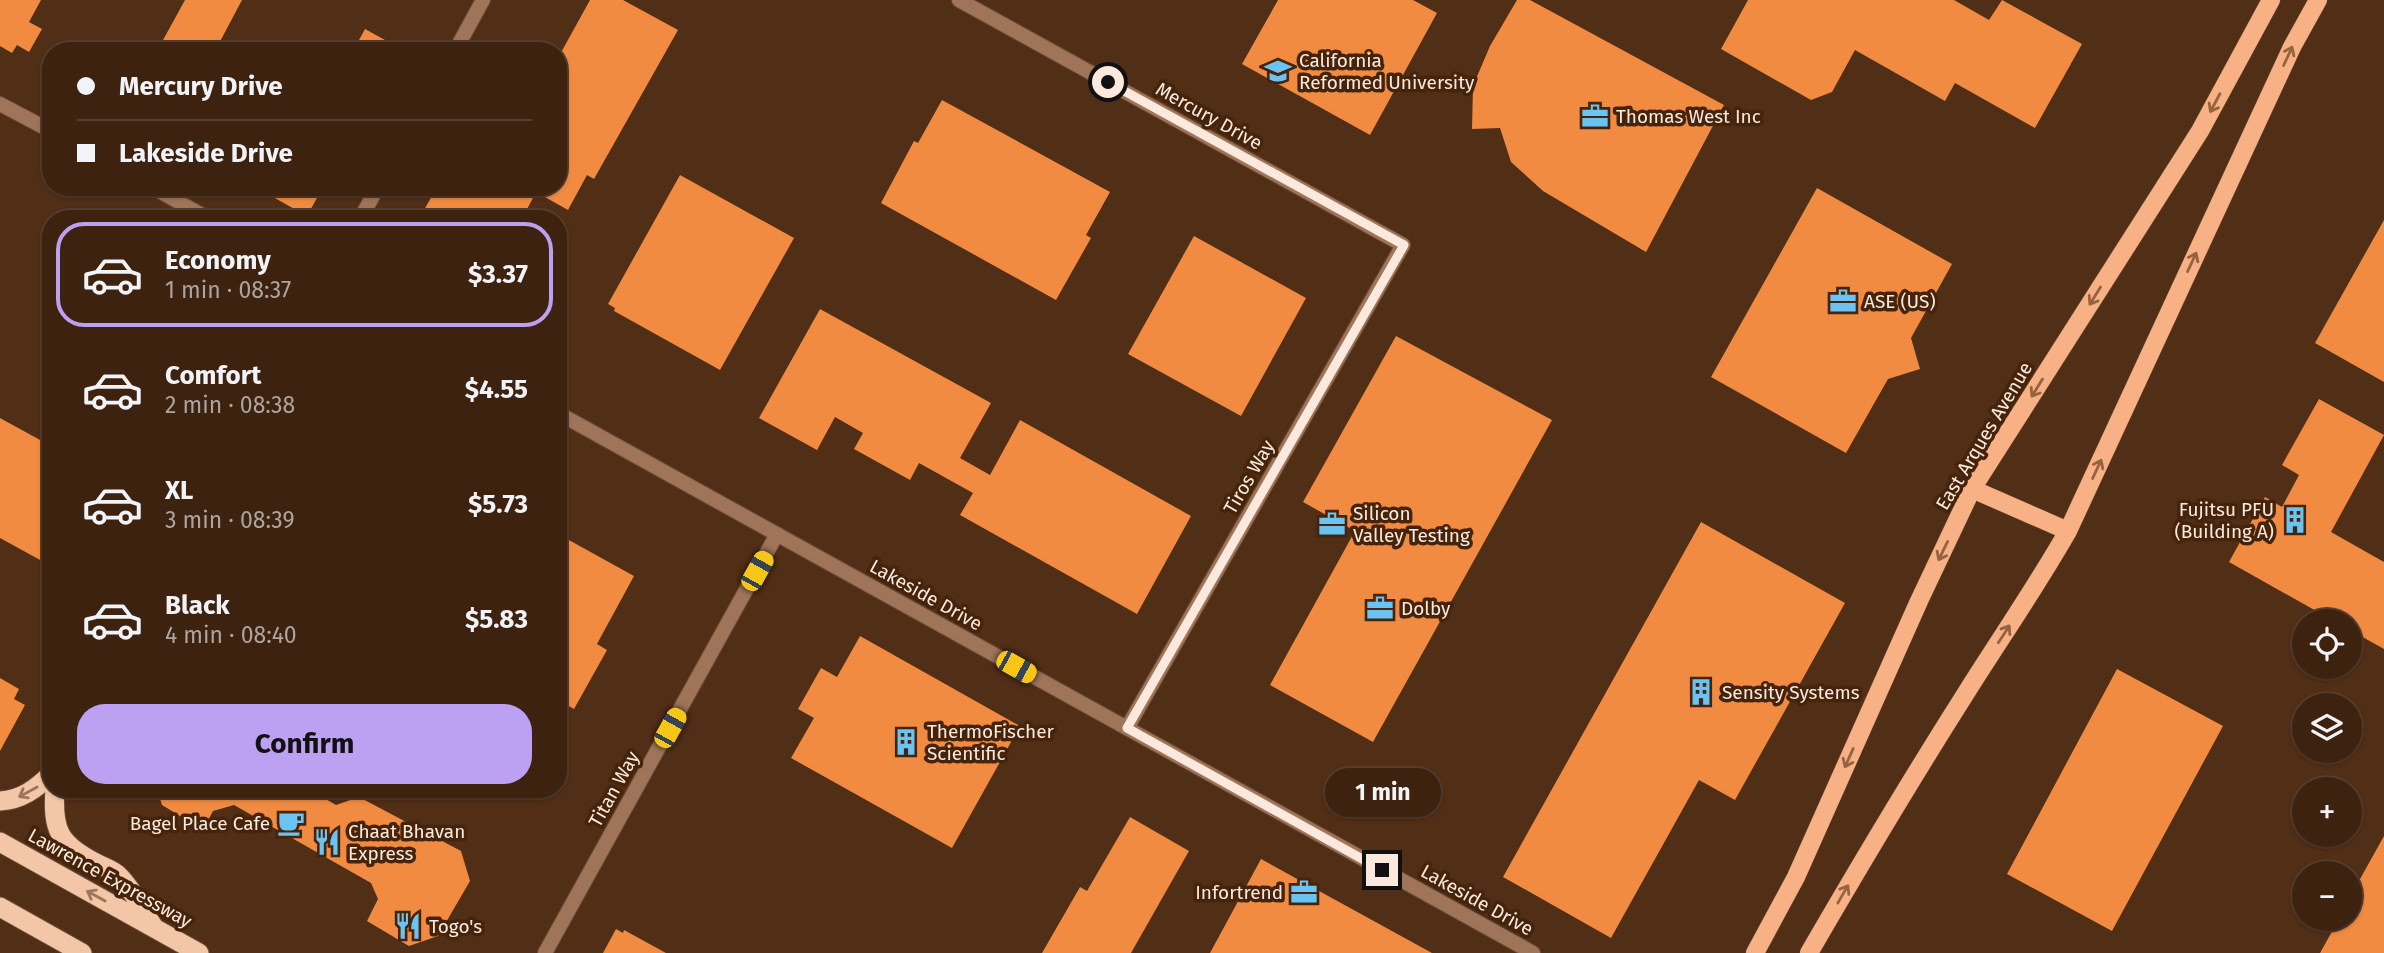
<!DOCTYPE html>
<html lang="en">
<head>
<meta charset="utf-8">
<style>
	body { margin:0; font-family:"Fira Sans",sans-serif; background:#482f1e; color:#f1f3f6; height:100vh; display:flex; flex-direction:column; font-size:26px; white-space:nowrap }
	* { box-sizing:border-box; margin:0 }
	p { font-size:23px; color:#ada49f }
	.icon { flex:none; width:38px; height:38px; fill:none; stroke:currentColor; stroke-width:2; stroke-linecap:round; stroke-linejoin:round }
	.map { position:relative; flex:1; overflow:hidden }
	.drawer { position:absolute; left:42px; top:210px; width:525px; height:588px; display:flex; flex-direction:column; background:#3d2210; border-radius:28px; box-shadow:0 2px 5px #0004,0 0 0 2px #563f30 }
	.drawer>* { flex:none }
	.hud { position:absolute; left:42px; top:42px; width:525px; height:154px; border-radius:28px; box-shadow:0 2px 5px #0004,0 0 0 2px #563f30; display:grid; align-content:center; height:154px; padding:0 35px; background:#3d2210 }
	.fabs { position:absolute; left:2292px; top:609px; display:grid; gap:14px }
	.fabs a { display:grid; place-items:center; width:70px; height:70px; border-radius:50%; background:#3d2210; box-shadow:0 2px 5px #0004,0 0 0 2px #563f30; font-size:35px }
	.end { position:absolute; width:32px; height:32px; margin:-16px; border:9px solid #fce9de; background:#111; box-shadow:0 0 0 4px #111 }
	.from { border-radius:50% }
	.bubble { position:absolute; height:49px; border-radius:24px; background:#3d2210; box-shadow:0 2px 5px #0004,0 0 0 2px #563f30; font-size:23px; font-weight:700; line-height:49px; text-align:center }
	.car { position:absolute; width:21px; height:42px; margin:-21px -10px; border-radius:9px; box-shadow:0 0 5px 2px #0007; background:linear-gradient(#f5c518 24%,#345 0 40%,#f5c518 0 76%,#345 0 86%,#f5c518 0) }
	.hud b { display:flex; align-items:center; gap:24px; height:66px; font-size:26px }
	.hud b+b { border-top:2px solid #563f30 }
	.hud i { width:18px; height:18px; background:#f1f3f6 }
	ul { padding:12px 0 0; list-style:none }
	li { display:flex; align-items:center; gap:21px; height:105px; margin:0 14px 10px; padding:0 21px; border:4px solid transparent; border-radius:28px }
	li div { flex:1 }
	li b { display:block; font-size:26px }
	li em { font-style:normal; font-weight:700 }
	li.on { border-color:#bca0f2 }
	li>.icon { width:63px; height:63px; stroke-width:1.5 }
	.button { display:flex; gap:14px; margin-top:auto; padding:14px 35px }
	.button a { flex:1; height:80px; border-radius:28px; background:#bca0f2; color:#111; font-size:28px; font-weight:700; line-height:80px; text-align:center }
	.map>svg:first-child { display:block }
	.building { fill:#f08b41 }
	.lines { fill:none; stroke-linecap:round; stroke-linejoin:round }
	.minor-casing { stroke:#6c4c36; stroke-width:16 }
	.tertiary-casing { stroke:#6c4c36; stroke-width:16 }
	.primary-casing { stroke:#6c4c36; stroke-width:19 }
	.trunk-casing { stroke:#6c4c36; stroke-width:21 }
	.minor { stroke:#9f7458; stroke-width:14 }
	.tertiary { stroke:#9f7458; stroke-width:14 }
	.primary { stroke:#f8b184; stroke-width:18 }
	.trunk { stroke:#f4c6a8; stroke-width:19 }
	.oneway { stroke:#966341 }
	.oneway2 { stroke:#9d755a }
	.route { stroke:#fce9de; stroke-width:9 }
	.labels { text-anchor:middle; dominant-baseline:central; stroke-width:7; stroke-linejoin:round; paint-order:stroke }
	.poi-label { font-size:19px; fill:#fce9de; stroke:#46240b; text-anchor:start }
	.street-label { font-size:19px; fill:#fce9de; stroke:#46240b }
</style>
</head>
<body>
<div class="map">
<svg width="2384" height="953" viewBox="0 0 2384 953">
	<rect width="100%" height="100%" fill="#512e16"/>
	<path class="building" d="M0,0H41L29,22L42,29L29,52L17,45L12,53L0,46Z
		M185,0H242L215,51H157Z
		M590,0H623L678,30L594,179L587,175L568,210L536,192L522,219H419L437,187H558V58Z
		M1278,0H1413L1437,13L1370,135L1242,64Z
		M1517,0H1530L1724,105L1646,252L1543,191L1511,162L1500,128L1472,129L1473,86L1490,46Z
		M1748,0H1954L1989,20L2002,0L2082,44L2035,128L1955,83L1945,101L1855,50L1832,92L1811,100L1721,49Z
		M365,29L405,51H353Z
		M942,100L1110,192L1086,235L1091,238L1056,300L881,203L914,141L918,143Z
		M680,175L794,238L720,370L614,311L615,308L608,304Z
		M255,187H323L307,216Z
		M1817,188L1952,264L1911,338L1920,369L1888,379L1846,453L1711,377Z
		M2384,220V382L2315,343Z
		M1194,236L1306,298L1241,416L1128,354Z
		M820,309L991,403L960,458L990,475L1020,420L1191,516L1137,614L960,515L973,493L919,463L910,480L854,449L863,433L835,417L817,450L759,418Z
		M1396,336L1552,420L1373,742L1270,685L1355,531L1303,502Z
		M2319,399L2384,435L2331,532L2384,562V649L2350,630V621H2334L2229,562L2265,497L2282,507L2299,475L2282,465Z
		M0,418L51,446V566L0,538Z
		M1701,522L1845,603L1735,800L1699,780L1611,938L1503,877Z
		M558,534L634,576L597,644L607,650L574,709L558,700Z
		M860,636L1020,726L952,848L791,758L814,718L798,709L821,668L837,677Z
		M2117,669L2223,726L2112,931L2007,874Z
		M0,678L19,689L14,699L25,705L0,751Z
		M157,789H321L324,798L336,805L359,797L461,851L470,881L438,936L409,946L367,921L378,899L371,883L234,805L213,811L203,830L162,805Z
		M1130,817L1189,851L1131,953H1042L1080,887L1087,891Z
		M2384,836V953H2320L2339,919H2350V897Z
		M1261,859L1432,953H1210Z
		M616,929L623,933L624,930L666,953H603Z"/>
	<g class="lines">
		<defs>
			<path id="minor" d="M959,0L1403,245L1127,728
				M455,51L483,0
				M360,219L378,187
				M545,953L777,534"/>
			<path id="tertiary" d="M0,104L51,131
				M152,187L209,219
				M558,413L1533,953"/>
			<path id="primary" d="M1972,489L2068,531
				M1755,953L1796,877L1919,601L1972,489L2200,131L2271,0
				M1809,953C1860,865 1912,778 1966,693C2000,639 2036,587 2068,531L2292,47L2318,0"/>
			<path id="trunk" d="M55,789C52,830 59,844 96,863C103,867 114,870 119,876C133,890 143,910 153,926
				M0,801C21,800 36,789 51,774
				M0,842L199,953
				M0,907L82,953"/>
		</defs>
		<use href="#minor" class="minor-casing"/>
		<use href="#tertiary" class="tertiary-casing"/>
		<use href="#primary" class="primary-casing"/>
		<use href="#trunk" class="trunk-casing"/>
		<use href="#minor" class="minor"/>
		<use href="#tertiary" class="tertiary"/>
		<use href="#primary" class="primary"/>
		<use href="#trunk" class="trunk"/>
	</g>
	<defs><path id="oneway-shaft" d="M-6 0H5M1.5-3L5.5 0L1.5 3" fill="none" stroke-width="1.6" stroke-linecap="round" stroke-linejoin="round" transform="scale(1.75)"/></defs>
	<g class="oneway">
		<use href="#oneway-shaft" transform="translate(2288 56) rotate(-65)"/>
		<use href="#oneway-shaft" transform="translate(2215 103) rotate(118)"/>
		<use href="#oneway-shaft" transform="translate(2192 262) rotate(-65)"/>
		<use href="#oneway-shaft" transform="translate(2095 296) rotate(122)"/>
		<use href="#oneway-shaft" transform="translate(2037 388) rotate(122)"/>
		<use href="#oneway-shaft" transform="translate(2097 469) rotate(-65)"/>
		<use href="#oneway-shaft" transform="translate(1943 551) rotate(116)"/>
		<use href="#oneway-shaft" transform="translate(2004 634) rotate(-57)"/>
		<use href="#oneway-shaft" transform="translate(1849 758) rotate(114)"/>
		<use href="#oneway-shaft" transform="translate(1843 894) rotate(-60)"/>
	</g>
	<g class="oneway2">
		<use href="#oneway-shaft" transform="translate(28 792) rotate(151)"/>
		<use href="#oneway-shaft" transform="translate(96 896) rotate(-151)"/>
	</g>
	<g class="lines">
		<path class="route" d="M1108,82L1404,245L1127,728L1382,870"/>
	</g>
	<defs>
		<symbol id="school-bare" viewBox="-9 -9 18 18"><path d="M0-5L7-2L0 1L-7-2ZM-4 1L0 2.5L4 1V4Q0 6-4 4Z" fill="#6bc3f2" stroke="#46240b" stroke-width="2.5" paint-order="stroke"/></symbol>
		<symbol id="office-bare" viewBox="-9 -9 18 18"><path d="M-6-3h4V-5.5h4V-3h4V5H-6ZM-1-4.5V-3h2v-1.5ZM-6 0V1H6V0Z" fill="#6bc3f2" stroke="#46240b" stroke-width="2.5" paint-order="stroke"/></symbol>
		<symbol id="building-bare" viewBox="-9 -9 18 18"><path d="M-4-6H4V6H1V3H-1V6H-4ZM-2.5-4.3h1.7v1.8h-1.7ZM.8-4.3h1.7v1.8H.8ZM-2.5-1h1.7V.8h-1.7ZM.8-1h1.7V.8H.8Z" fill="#6bc3f2" stroke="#46240b" stroke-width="2.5" paint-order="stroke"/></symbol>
		<symbol id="cafe-bare" viewBox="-9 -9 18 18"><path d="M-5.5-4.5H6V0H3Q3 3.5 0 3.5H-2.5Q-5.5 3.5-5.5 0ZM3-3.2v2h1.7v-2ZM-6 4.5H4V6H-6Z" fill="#6bc3f2" stroke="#46240b" stroke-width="2.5" paint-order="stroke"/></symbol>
		<symbol id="restaurant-bare" viewBox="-9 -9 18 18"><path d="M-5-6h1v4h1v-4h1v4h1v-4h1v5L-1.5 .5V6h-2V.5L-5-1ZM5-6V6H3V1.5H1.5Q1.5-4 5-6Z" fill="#6bc3f2" stroke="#46240b" stroke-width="2.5" paint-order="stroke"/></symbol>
	</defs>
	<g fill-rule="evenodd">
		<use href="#school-bare" x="1259" y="52" width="38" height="38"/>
		<use href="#office-bare" x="1576" y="97" width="38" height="38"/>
		<use href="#office-bare" x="1824" y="282" width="38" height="38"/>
		<use href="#building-bare" x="2276" y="501" width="38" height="38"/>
		<use href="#office-bare" x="1313" y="505" width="38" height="38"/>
		<use href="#office-bare" x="1361" y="589" width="38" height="38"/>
		<use href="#building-bare" x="1682" y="673" width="38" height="38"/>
		<use href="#building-bare" x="887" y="723" width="38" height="38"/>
		<use href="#cafe-bare" x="272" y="804" width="38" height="38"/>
		<use href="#restaurant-bare" x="308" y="823" width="38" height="38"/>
		<use href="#office-bare" x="1285" y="873" width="38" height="38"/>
		<use href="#restaurant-bare" x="389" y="907" width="38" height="38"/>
	</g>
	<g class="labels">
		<g class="poi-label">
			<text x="1299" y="60">California<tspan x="1299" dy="22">Reformed University</tspan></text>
			<text x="1616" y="116">Thomas West Inc</text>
			<text x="1864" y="301">ASE (US)</text>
			<text x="2274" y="509" text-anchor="end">Fujitsu PFU<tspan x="2274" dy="22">(Building A)</tspan></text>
			<text x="1353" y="513">Silicon<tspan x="1353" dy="22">Valley Testing</tspan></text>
			<text x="1401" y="608">Dolby</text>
			<text x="1722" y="692">Sensity Systems</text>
			<text x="927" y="731">ThermoFischer<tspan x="927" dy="22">Scientific</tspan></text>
			<text x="270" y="823" text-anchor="end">Bagel Place Cafe</text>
			<text x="348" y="831">Chaat Bhavan<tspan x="348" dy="22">Express</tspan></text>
			<text x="1283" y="892" text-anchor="end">Infortrend</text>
			<text x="429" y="926">Togo's</text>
		</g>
		<g class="street-label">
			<text transform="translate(1209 116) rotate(29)">Mercury Drive</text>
			<text transform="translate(1984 436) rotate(-59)">East Arques Avenue</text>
			<text transform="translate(1249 477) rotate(-60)">Tiros Way</text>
			<text transform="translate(926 595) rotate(29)">Lakeside Drive</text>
			<text transform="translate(614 789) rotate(-61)">Titan Way</text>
			<text transform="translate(110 878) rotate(29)">Lawrence Expressway</text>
			<text transform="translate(1477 900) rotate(29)">Lakeside Drive</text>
		</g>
	</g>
</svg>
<div class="fabs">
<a><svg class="icon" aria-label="locate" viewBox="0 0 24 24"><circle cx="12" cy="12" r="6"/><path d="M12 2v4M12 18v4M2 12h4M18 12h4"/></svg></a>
<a><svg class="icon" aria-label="layers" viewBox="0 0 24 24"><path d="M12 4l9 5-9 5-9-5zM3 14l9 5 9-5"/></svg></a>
<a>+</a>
<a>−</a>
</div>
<i class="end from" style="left:1108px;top:82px"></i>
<i class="end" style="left:1382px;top:870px"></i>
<div class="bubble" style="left:1325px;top:768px;width:116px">1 min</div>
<i class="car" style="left:757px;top:571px;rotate:29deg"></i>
<i class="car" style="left:1016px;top:667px;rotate:119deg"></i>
<i class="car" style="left:670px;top:728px;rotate:29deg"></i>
<div class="hud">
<b><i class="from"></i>Mercury Drive</b>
<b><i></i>Lakeside Drive</b>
</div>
<section class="drawer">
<ul>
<li class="on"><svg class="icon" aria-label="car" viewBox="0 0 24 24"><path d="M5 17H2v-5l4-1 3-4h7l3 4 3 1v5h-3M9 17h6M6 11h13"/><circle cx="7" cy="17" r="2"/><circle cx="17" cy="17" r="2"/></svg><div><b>Economy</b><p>1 min · 08:37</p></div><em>$3.37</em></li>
<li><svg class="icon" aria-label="car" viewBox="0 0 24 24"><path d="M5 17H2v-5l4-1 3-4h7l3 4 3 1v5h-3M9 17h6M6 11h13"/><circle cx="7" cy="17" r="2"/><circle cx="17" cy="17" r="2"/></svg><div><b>Comfort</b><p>2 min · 08:38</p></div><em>$4.55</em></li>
<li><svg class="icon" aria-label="car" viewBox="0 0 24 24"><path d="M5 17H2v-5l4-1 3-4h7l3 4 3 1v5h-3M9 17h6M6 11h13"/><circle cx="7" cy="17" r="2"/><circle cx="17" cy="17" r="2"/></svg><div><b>XL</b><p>3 min · 08:39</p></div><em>$5.73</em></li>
<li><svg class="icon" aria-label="car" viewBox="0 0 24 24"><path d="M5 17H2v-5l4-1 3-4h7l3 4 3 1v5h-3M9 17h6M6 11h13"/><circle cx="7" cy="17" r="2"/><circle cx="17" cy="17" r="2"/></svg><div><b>Black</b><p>4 min · 08:40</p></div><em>$5.83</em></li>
</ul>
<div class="button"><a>Confirm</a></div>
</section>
</div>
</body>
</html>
